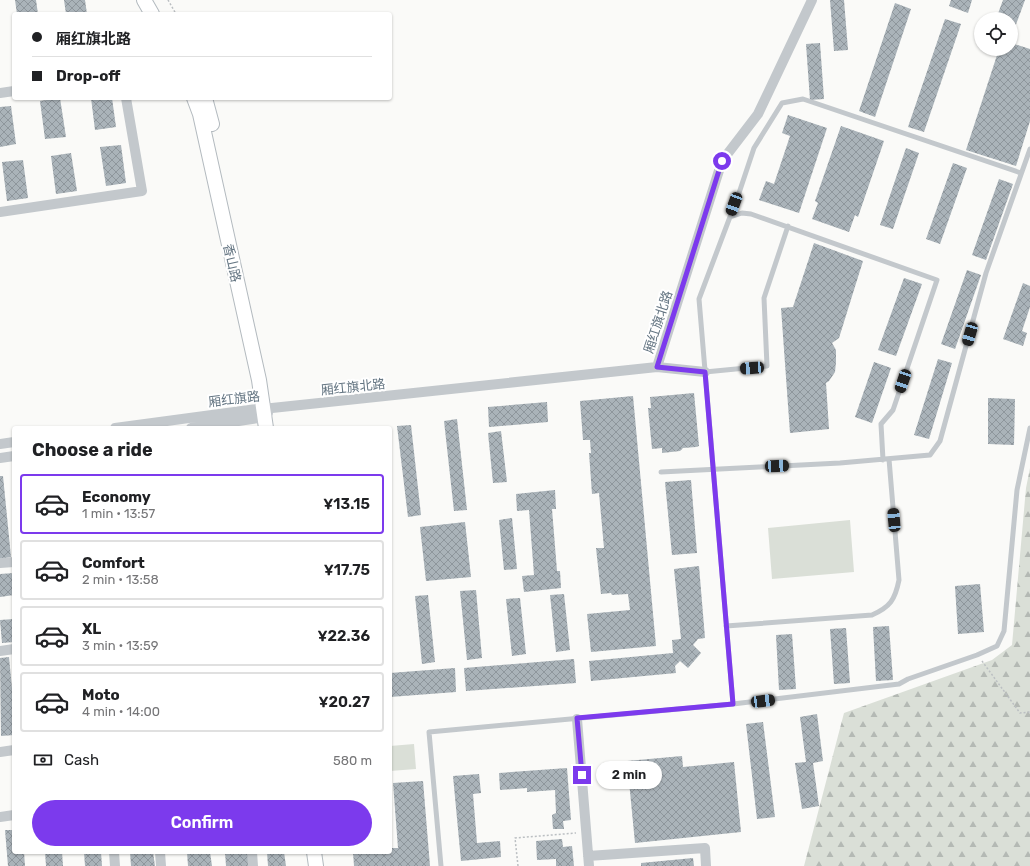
<!DOCTYPE html>
<html lang="en">
<head>
<meta charset="utf-8">
<style>
	body { margin:0; font-family:Rubik,"Noto Sans SC",sans-serif; background:#f2f2f2; color:#202124; height:100vh; display:flex; flex-direction:column; font-size:15px; white-space:nowrap }
	* { box-sizing:border-box; margin:0 }
	p { font-size:13px; color:#757577 }
	.icon { flex:none; width:22px; height:22px; fill:none; stroke:currentColor; stroke-width:2; stroke-linecap:round; stroke-linejoin:round }
	.map { position:relative; flex:1; overflow:hidden }
	.drawer { position:absolute; left:12px; top:426px; width:380px; height:428px; display:flex; flex-direction:column; background:#fff; border-radius:4px; box-shadow:0 1px 3px #0004 }
	.drawer>* { flex:none }
	.banner { position:absolute; left:12px; top:12px; width:380px; height:88px; border-radius:4px; box-shadow:0 1px 3px #0004; display:grid; align-content:center; height:88px; padding:0 20px; background:#fff }
	.fabs { position:absolute; left:974px; top:12px; display:grid; gap:8px }
	.fabs a { display:grid; place-items:center; width:44px; height:44px; border-radius:50%; background:#fff; box-shadow:0 1px 3px #0004; font-size:20px }
	.end { position:absolute; width:18px; height:18px; margin:-9px; border:5px solid #7c3aed; background:#fff; box-shadow:0 0 0 2px #fff }
	.from { border-radius:50% }
	.bubble { position:absolute; height:28px; border-radius:14px; background:#fff; box-shadow:0 1px 3px #0004; font-size:13px; font-weight:600; line-height:28px; text-align:center }
	.car { position:absolute; width:12px; height:24px; margin:-12px -6px; border-radius:5px; box-shadow:0 0 3px 1px #0007; background:linear-gradient(#222 24%,#8ab4d8 0 40%,#222 0 76%,#8ab4d8 0 86%,#222 0) }
	.banner b { display:flex; align-items:center; gap:14px; height:38px; font-size:15px }
	.banner b+b { border-top:1px solid #e0e0e0 }
	.banner i { width:10px; height:10px; background:#202124 }
	ul { padding:0; list-style:none }
	li { display:flex; align-items:center; gap:12px; height:60px; margin:0 8px 6px; padding:0 12px; border:2px solid #e0e0e0; border-radius:4px }
	li div { flex:1 }
	li b { display:block; font-size:15px }
	li em { font-style:normal; font-weight:600 }
	li.selected { border-color:#7c3aed }
	li>.icon { width:36px; height:36px; stroke-width:1.5 }
	h2 { padding:0 20px; font-size:18px; line-height:48px }
	.pay { display:flex; align-items:center; gap:10px; height:44px; padding:0 20px; font-size:15px }
	.pay p { margin-inline-start:auto }
	.cta { display:flex; gap:8px; margin-top:auto; padding:8px 20px }
	.cta a { flex:1; height:46px; border-radius:24px; background:#7c3aed; color:#fff; font-size:16px; font-weight:600; line-height:46px; text-align:center }
	.map>svg:first-child { display:block }
	.green { fill:#dadfd7 }
	.forest { fill:url(#forest-firs) }
	.building { fill:url(#building-cross-hatch) }
	.lines { fill:none; stroke-linecap:round; stroke-linejoin:round }
	.secondary-casing { stroke:#b3babf; stroke-width:16 }
	.path { stroke:#bbbfc2; stroke-width:1.5; stroke-dasharray:2 2; stroke-linecap:butt }
	.lane { stroke:#c3c8cc; stroke-width:5 }
	.street { stroke:#c3c8cc; stroke-width:10 }
	.secondary { stroke:#fff; stroke-width:14 }
	.route { stroke:#7c3aed; stroke-width:5 }
	.labels { text-anchor:middle; dominant-baseline:central; stroke-width:4; stroke-linejoin:round; paint-order:stroke }
	.street-label { font-size:13px; fill:#657683; stroke:#fff }
</style>
</head>
<body>
<div class="map">
<svg width="1030" height="866" viewBox="0 0 1030 866">
	<defs>
		<pattern id="forest-firs" width="22" height="20" patternUnits="userSpaceOnUse"><rect width="22" height="20" fill="#dadfd7"/><path d="M5 1l3.5 6h-7zM16 11l3.5 6h-7z" fill="#b4b9b4"/></pattern>
		<pattern id="building-cross-hatch" width="8" height="8" patternUnits="userSpaceOnUse"><rect width="8" height="8" fill="#aab3b9"/><path d="M0 0l8 8M0 8l8-8" fill="none" stroke="#8e969c"/></pattern>
	</defs>
	<rect width="100%" height="100%" fill="#fafaf8"/>
	<path class="green" d="M850,520L854,572L772,579L768,528Z
		M414,744L416,769L390,771V746Z"/>
	<path class="forest" d="M1030,468V866H804L844,713L992,660L1012,645L1026,488Z"/>
	<path class="building" d="M15,0H36L38,14H17Z
		M64,0H85L87,14H66Z
		M830,0H844L848,50L834,51Z
		M951,0H972L968,13L949,6Z
		M1003,0H1025L1014,30L1011,29V19H996Z
		M895,3L911,9L875,117L859,111Z
		M945,19L961,24L924,132L908,127Z
		M820,43L824,99L810,100L806,44Z
		M1011,43L1030,49V121L1016,166L966,150L999,49H1011Z
		M60,98L66,137L45,139L40,101Z
		M91,98H112L116,127L95,130Z
		M11,106L16,144L0,147V107Z
		M788,115L827,128L799,213L759,200L766,181L774,184L790,136L782,133Z
		M841,126L884,141L858,217L855,215L849,232L812,219L818,203L815,201Z
		M121,145L126,183L106,186L100,147Z
		M906,148L919,153L893,229L880,225Z
		M71,153L77,191L56,194L51,156Z
		M23,160L28,198L7,201L2,162Z
		M953,163L967,168L940,244L926,239Z
		M999,179L1013,184L986,260L972,255Z
		M814,243L863,261L839,338L832,343L836,350V362L835,372L829,381L826,383L829,429L790,433L781,308L793,307Z
		M967,270L981,275L955,349L941,344Z
		M904,278L922,284L896,356L878,350Z
		M1023,283L1030,286V307L1022,331L1027,333L1023,346L1003,339Z
		M938,359L952,363L929,439L914,435Z
		M874,362L891,368L872,423L855,417Z
		M694,393L699,446L696,447L683,448L680,451L662,453V448L652,449L648,408H651L650,397Z
		M633,396L656,646L591,652L587,614L630,610L628,594L612,595L611,593L601,594L596,548H604L599,493L592,494L589,453H591L590,440H583L580,401Z
		M988,398L1015,399L1014,445L988,444Z
		M547,402L548,422L489,427L488,407Z
		M457,419L467,510L454,511L444,421Z
		M411,425L421,515L408,517L397,426Z
		M501,431L507,482L493,483L488,433Z
		M0,476H3L11,557L0,559Z
		M691,480L697,553L672,555L665,482Z
		M555,490L556,509H552L557,571H560L561,588L524,592L522,576L534,575L529,510L517,511L516,494Z
		M512,518L517,569L504,570L499,520Z
		M465,522L471,577L426,581L420,527Z
		M699,566L705,638L698,639L693,645L701,653L688,668L680,661L675,666L676,673L591,681L589,661L673,653L672,640L681,639L674,569Z
		M14,573V595L0,597V574Z
		M980,584L984,632L958,634L955,586Z
		M476,590L482,658L467,660L460,591Z
		M564,594L570,650L556,652L550,595Z
		M428,595L435,662L422,664L415,596Z
		M520,598L526,654L512,656L506,599Z
		M14,619V642L2,643L0,620Z
		M889,626L893,680L876,681L873,627Z
		M846,628L850,683L834,684L830,629Z
		M792,634L796,689L779,690L776,635Z
		M9,657L14,709V735L1,736L0,658Z
		M574,659L576,683L466,691L464,668Z
		M455,668L456,692L390,697V673Z
		M817,714L823,761L813,763L819,806L802,809L795,763L806,762L800,717Z
		M763,722L775,817L757,819L746,724Z
		M682,756L683,767L734,762L741,832L635,843L627,761Z
		M567,768L571,820L563,821L564,829H553L552,815L556,813L555,790L527,792V788L500,790L499,773Z
		M479,774L481,793L473,794L477,843L500,841L501,857L461,861L453,776Z
		M423,781L430,866H354L353,852H390V848H398L393,783Z
		M5,830H14V852H24L25,866H8Z
		M562,839L563,847L572,846L574,866H556V859L537,860L536,841Z
		M45,852H62L63,866H46Z
		M84,852H101L102,866H85Z
		M130,852H153L155,866H131Z
		M187,852H210L212,866H188Z
		M225,852H248L250,866H226Z
		M267,852H284L286,866H268Z
		M693,858L694,866H641V863Z"/>
	<g class="lines">
		<defs>
			<path id="secondary" d="M144,0L152,14
				M194,98L200,114L259,380L266,428
				M205,98L212,124
				M314,852L316,866"/>
		</defs>
		<use href="#secondary" class="secondary-casing"/>
		<path class="path" d="M168,0L176,14
			M982,661L1020,713L1030,712
			M518,866L515,838L576,833"/>
		<path class="lane" d="M730,217L742,213L751,214L937,280L893,410L881,424L883,460
			M705,372L767,366L764,298L788,226
			M661,472L840,463L930,455L940,441L986,273L1030,149
			M726,626L872,615C890,607 895,600 899,580L889,459
			M733,704L899,684L908,679L977,655L997,646L1004,631L1017,490L1030,428
			M441,866L429,732L733,704L699,299L739,193L754,148L782,103L803,99L1021,173"/>
		<path class="street" d="M0,93L14,91
			M0,212L142,191L126,98
			M657,367L705,372
			M115,428L264,408H272L657,367L722,161L758,114L812,0
			M191,428L265,417L268,413
			M0,444L14,442
			M0,458L14,456
			M0,563L14,562
			M0,651L14,649
			M577,719L589,866
			M0,752L14,750
			M0,817L14,815
			M114,852L115,866
			M160,852L161,866
			M252,852L253,866
			M588,856L705,848L706,866"/>
		<use href="#secondary" class="secondary"/>
	</g>
	<g class="lines">
		<path class="route" d="M582,775L577,718L733,704L705,372L657,367L722,161"/>
	</g>
	<g class="labels">
		<g class="street-label">
			<text transform="translate(232 263) rotate(77)">香山路</text>
			<text transform="translate(658 322) rotate(-72)">厢红旗北路</text>
			<text transform="translate(353 387) rotate(-6)">厢红旗北路</text>
			<text transform="translate(234 399) rotate(-7)">厢红旗路</text>
		</g>
	</g>
</svg>
<div class="fabs">
<a><svg class="icon" aria-label="locate" viewBox="0 0 24 24"><circle cx="12" cy="12" r="6"/><path d="M12 2v4M12 18v4M2 12h4M18 12h4"/></svg></a>
</div>
<i class="end from" style="left:722px;top:161px"></i>
<i class="end" style="left:582px;top:775px"></i>
<div class="bubble" style="left:596px;top:761px;width:66px">2 min</div>
<i class="car" style="left:734px;top:204px;rotate:200deg"></i>
<i class="car" style="left:970px;top:334px;rotate:196deg"></i>
<i class="car" style="left:752px;top:368px;rotate:266deg"></i>
<i class="car" style="left:903px;top:381px;rotate:199deg"></i>
<i class="car" style="left:777px;top:466px;rotate:87deg"></i>
<i class="car" style="left:894px;top:520px;rotate:355deg"></i>
<i class="car" style="left:763px;top:701px;rotate:83deg"></i>
<div class="banner">
<b><i class="from"></i>厢红旗北路</b>
<b><i></i>Drop-off</b>
</div>
<section class="drawer">
<h2>Choose a ride</h2>
<ul>
<li class="selected"><svg class="icon" aria-label="car" viewBox="0 0 24 24"><path d="M5 17H2v-5l4-1 3-4h7l3 4 3 1v5h-3M9 17h6M6 11h13"/><circle cx="7" cy="17" r="2"/><circle cx="17" cy="17" r="2"/></svg><div><b>Economy</b><p>1 min · 13:57</p></div><em>¥13.15</em></li>
<li><svg class="icon" aria-label="car" viewBox="0 0 24 24"><path d="M5 17H2v-5l4-1 3-4h7l3 4 3 1v5h-3M9 17h6M6 11h13"/><circle cx="7" cy="17" r="2"/><circle cx="17" cy="17" r="2"/></svg><div><b>Comfort</b><p>2 min · 13:58</p></div><em>¥17.75</em></li>
<li><svg class="icon" aria-label="car" viewBox="0 0 24 24"><path d="M5 17H2v-5l4-1 3-4h7l3 4 3 1v5h-3M9 17h6M6 11h13"/><circle cx="7" cy="17" r="2"/><circle cx="17" cy="17" r="2"/></svg><div><b>XL</b><p>3 min · 13:59</p></div><em>¥22.36</em></li>
<li><svg class="icon" aria-label="car" viewBox="0 0 24 24"><path d="M5 17H2v-5l4-1 3-4h7l3 4 3 1v5h-3M9 17h6M6 11h13"/><circle cx="7" cy="17" r="2"/><circle cx="17" cy="17" r="2"/></svg><div><b>Moto</b><p>4 min · 14:00</p></div><em>¥20.27</em></li>
</ul>
<div class="pay"><svg class="icon" aria-label="cash" viewBox="0 0 24 24"><path d="M3 7h18v10H3z"/><circle cx="12" cy="12" r="2"/></svg>Cash<p>580 m</p></div>
<div class="cta"><a>Confirm</a></div>
</section>
</div>
</body>
</html>
